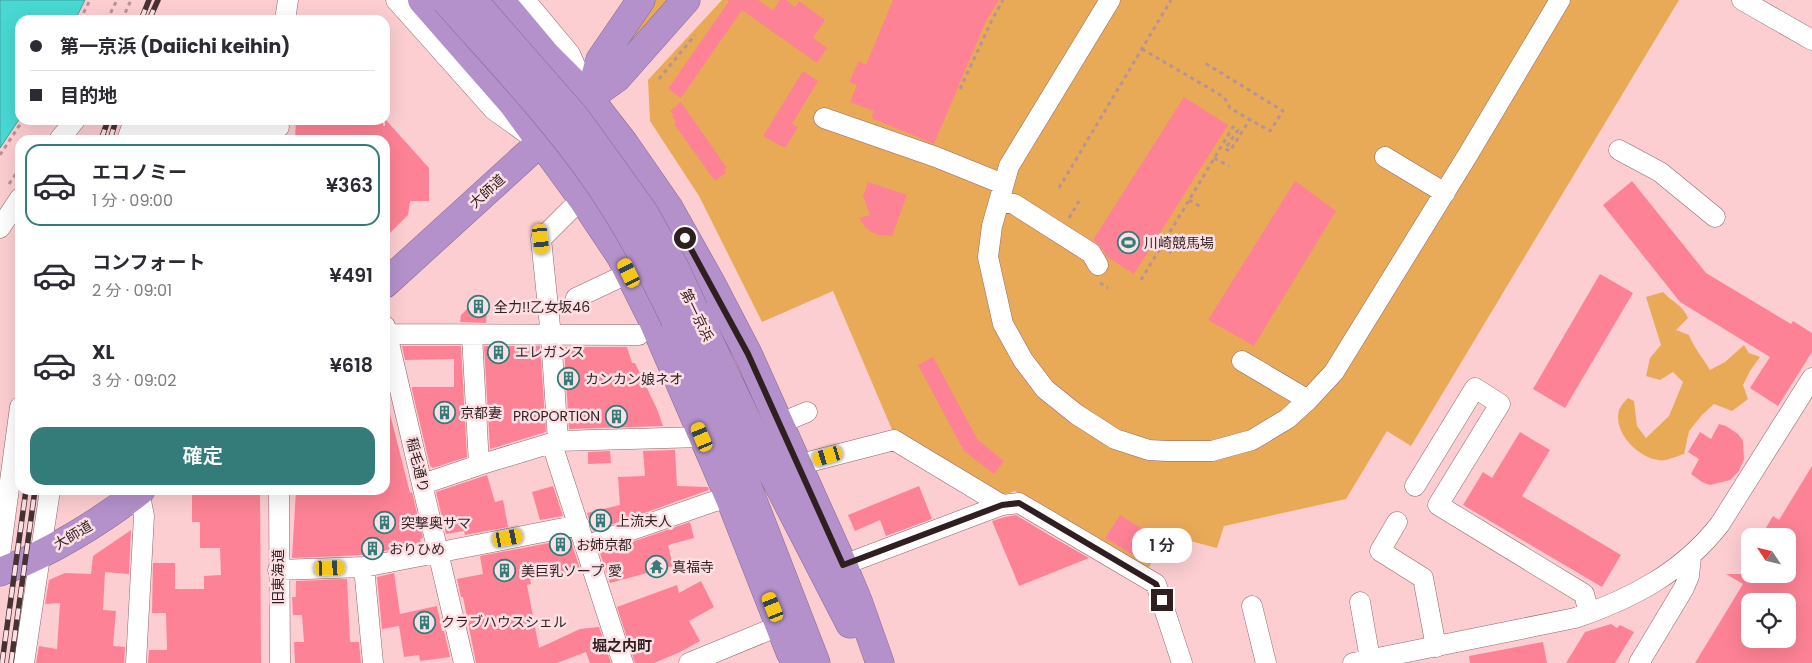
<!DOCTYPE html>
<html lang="ja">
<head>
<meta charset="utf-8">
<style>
	body { margin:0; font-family:Poppins,"Noto Sans JP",sans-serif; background:#f7f7f7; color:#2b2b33; height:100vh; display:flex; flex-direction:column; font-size:19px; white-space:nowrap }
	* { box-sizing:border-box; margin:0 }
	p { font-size:16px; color:#7c7c81 }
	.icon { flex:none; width:28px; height:28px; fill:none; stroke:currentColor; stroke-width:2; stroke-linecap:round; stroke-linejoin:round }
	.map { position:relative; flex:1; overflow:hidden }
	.drawer { position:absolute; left:15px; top:135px; width:375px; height:360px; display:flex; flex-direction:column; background:#fff; border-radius:15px; box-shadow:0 5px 20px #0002 }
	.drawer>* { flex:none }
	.hud { position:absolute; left:15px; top:15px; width:375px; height:110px; border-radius:15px; box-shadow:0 5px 20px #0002; display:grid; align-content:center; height:110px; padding:0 15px; background:#fff }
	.needle { width:32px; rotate:305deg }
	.tools { position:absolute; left:1741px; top:528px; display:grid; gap:10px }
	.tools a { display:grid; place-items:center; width:55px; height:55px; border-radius:10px; background:#fff; box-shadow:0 5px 20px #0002; font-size:25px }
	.end { position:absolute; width:22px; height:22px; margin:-11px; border:6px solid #301f21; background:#fff; box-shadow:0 0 0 2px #fff }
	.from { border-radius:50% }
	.bubble { position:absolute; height:35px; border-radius:15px; background:#fff; box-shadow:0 5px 20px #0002; font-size:16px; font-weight:600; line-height:35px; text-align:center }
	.car { position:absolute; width:15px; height:30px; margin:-15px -8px; border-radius:6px; box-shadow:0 0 4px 1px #0007; background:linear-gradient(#f5c518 24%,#345 0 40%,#f5c518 0 76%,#345 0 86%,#f5c518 0) }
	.hud b { display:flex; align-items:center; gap:18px; height:48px; font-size:19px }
	.hud b+b { border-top:1px solid #e1e1e2 }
	.hud i { width:12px; height:12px; background:#2b2b33 }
	ul { padding:9px 0 0; list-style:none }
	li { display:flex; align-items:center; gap:15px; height:82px; margin:0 10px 8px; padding:0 5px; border:2px solid transparent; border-radius:15px }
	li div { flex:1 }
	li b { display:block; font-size:19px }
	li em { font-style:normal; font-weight:600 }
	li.active { border-color:#337c79 }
	li>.icon { width:45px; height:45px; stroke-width:1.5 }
	.primary-button { display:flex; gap:10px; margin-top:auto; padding:10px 15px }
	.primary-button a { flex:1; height:58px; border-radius:15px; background:#337c79; color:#fff; font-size:20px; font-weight:600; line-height:58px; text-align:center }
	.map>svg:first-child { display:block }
	.green { fill:#e9aa58 }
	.water { fill:#49d8d3; stroke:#42a09e }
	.building { fill:#fd8295; fill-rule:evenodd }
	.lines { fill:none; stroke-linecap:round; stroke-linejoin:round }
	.minor-casing { stroke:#8f676b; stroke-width:21 }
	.highway-casing { stroke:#866990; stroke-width:29 }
	.path { stroke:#b79396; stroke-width:3; stroke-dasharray:4 4; stroke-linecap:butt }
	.minor { stroke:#fff; stroke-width:20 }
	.highway { stroke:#b491cb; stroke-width:28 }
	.rail-casing { stroke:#463234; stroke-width:5.5 }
	.rail { stroke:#fde0e3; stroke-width:4; stroke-dasharray:11; stroke-linecap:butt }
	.highway-bridge-casing { stroke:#866990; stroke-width:29; stroke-linecap:butt }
	.highway-bridge { stroke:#b491cb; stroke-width:28 }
	.route { stroke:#301f21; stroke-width:6 }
	.labels { text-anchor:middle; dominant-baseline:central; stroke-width:5; stroke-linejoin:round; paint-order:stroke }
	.street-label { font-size:14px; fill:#301f21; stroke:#fde0e3 }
	.poi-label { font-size:14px; fill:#301f21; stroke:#fde0e3; text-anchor:start }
	.neighbourhood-label { font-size:15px; font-weight:bold; fill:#301f21; stroke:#fde0e3 }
</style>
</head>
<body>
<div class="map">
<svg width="1812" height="663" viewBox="0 0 1812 663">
	<rect width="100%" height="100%" fill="#fcced2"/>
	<path class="green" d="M648,0H670L628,47L619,41Z
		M722,0H1679L1411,446L1387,431L1346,499L1224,526L1217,548L1167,535L1148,569L1015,491L998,497L893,432L833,291L762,322L699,196L650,121L648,80Z
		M1663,292C1673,303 1682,304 1688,318L1676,330L1689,335C1694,348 1703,358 1710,370L1725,362L1744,345L1749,353L1760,357L1750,371L1743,385L1748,399L1732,411L1714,404L1702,415L1689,431L1684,454C1677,456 1665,462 1658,460C1637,457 1613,432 1619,410C1621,405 1625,401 1628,398L1634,401L1637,426L1646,438L1669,416L1683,382L1673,372L1660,380L1646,376L1650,358L1661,345L1646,297Z"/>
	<path class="water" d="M0,0H85L75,20H20V118L0,148Z"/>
	<path class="building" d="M728,0H758L773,10L780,0H786L795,7L799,1L825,20L813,38L827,48L817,63L742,10L681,98L668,89L729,1Z
		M893,0H999L986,21L934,144L871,118L874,111L850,102L857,85L849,82L859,61L866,65Z
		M803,71L818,81L792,124L798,127L785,148L763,136Z
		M1184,97L1228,125L1134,274L1107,257L1101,247L1093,240Z
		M681,102L727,168L724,170L726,173L715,181L674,124L676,122L672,117L674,116L670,111Z
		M385,119L429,168V201H410L408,215L385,238V140H295L296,120H383V126H385Z
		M1295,181L1336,211L1254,346L1208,320Z
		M1632,181L1706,273L1791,324L1793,321L1812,333V352L1778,406L1750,388L1770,357L1680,302L1603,205Z
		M868,182L907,195L892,236L879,235L871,232L865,227L859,218L870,215L863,196Z
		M1600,274L1633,293L1565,408L1533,389Z
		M488,299L486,323L460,322L461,315L476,300Z
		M402,346H461L467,457L433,468L430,466L412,390V387H454V359L405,360Z
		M484,346H540L546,432L490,449Z
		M564,347H627L632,363H635L657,409L663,426L569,429Z
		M933,357L978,440L1004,461L994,474L964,451L918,365Z
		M390,414L410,493L412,492L423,538L420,539L421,544L363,555L292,558L296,490H385V415Z
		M1719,424L1726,426L1738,434L1743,441L1744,459L1739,471L1730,480L1710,485L1702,482L1691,474L1699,459L1688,452L1700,432L1711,439Z
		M1520,432L1550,450L1522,496L1621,555L1602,587L1463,505L1483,472L1492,478Z
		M675,450L677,486L708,487L709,490L593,531L587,513L620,505L618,477L645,476L643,451Z
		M610,451L611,463L588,464V452Z
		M1812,466V663H1695L1743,584L1726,574H1788V536H1761L1773,516L1779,520ZM1750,601H1788V639H1750Z
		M487,475L495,502L503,500L508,527L465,535L464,531L446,534L436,492Z
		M553,486L563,516L540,520L532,492Z
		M919,486L932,519L886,536L880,520L855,531L848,515Z
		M192,490H260L261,663H148L149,650H167L166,613H152L153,563H175V589H204V576L221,575L220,548H200V522H192Z
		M1016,515L1049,535L1089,558L1019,586L992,521L1005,517Z
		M1120,515L1157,538L1143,561L1105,538Z
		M690,522L694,538L668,545L673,566L610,583L600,553Z
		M131,530L129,574L105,572L103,610L116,611L113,646L125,647L124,663H36L39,646L57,649L60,603L45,604L49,580L65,573L91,574L93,556Z
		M570,539L581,571L530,580L531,584L527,585L539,648L580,629L599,627L611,663H590L586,652L557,663H476L463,597H461L457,579L483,574L480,556Z
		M394,573L400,614L437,606L442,631H444L450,657L420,661L419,655L404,657L399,626L382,629L377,577Z
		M347,579L350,642H359L361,663H295L294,642H304L302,615H293L292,597H296V581Z
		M701,581L714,607L689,621L700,641L678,653L654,663H635L617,607L677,585L679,593Z
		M1611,624L1617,628L1620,625L1634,632L1615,663H1566L1585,632Z
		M1543,642L1547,663H1470L1469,656Z"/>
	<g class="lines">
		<defs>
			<path id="minor" d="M396,0L494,110L529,135
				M525,0L570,54L585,88
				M1110,0L1009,166L992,226L988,257L1003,324L1023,360L1045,389L1076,414L1115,439L1149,450L1167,451H1212L1252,440L1287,419L1308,400L1334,372L1469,153L1560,0
				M1742,0L1812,40
				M285,20L288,0
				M824,118L936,157L1003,184
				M59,140L75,120
				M127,140L132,126L279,127
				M1619,150L1660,172L1715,217
				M1385,157L1445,193
				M999,201L1014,204L1091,253L1098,265
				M0,228L20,198
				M576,298L629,273
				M385,326L464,663
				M387,334L639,335
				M472,335L479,465
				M1242,361L1308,400
				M778,424L807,412
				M558,441L551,336L541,239L570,210L583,200
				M552,444L623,663
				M797,465L894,440L1002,505
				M423,484L479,465L558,441L702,437
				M1415,486L1475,388L1500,404L1438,505L1584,594L1589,613
				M279,490L280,663
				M1397,522L1380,551L1423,578L1436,647
				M585,546L715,501L730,499
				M0,555L20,407
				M843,565L1002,505L1019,503L1156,584L1182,663
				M364,567L373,663
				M278,570L364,567L579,525
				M1360,602L1370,659
				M1252,606L1266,663
				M24,663L50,490
				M136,663L144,516L139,491
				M689,663L781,625
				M1353,663L1575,618C1631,599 1683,572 1720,524L1812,378
				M1639,663L1684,588L1689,576L1691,557"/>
			<path id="highway" d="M422,0L513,104L583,200L621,257L653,321L730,499L790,652L797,663
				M500,0L547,56L589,98L624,143L669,208L710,281L748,354L843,565L858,601L880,663
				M589,98L600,60L641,0
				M385,284L589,98L617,78L686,0
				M694,309L769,467L850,624
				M675,320L745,480L816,663
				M0,572C48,554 101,522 141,490"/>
		</defs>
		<use href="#minor" class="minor-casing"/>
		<use href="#highway" class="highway-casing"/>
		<path class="path" d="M80,20L90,0
			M107,20L117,0
			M122,20L131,0
			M1142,49L1224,97L1230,108L1270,131L1283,111L1205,63
			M659,79L695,35
			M960,89L992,20L1003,0
			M0,155L23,120
			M1214,158L1229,166
			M9,184L20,168
			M1059,188L1171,0
			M1189,200L1203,208
			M1069,218L1079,201
			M1161,247L1174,254
			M1141,280L1233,127L1238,130L1225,149L1230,151L1250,119
			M1100,283L1108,288"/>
		<use href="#minor" class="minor"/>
		<use href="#highway" class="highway"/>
		<defs>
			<path id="rail" d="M141,20L149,0
				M149,20L158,0
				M101,140L108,120
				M110,140L116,120
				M2,663L26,490
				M11,663L35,490"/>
		</defs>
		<use href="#rail" class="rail-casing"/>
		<use href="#rail" class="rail"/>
		<defs>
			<path id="highway-bridge" d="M445,0C497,59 552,116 597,181C627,224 652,272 675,320
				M473,0L576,118L610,165L645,214L675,268L694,309"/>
		</defs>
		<use href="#highway-bridge" class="highway-bridge-casing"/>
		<use href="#highway-bridge" class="highway-bridge"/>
	</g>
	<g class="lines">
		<path class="route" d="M685,238L748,354L843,565L1002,505L1019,503L1156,584L1162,600"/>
	</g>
	<defs>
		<symbol id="stadium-ring" viewBox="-11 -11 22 22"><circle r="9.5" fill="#fde0e3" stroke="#337c79" stroke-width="1.5"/><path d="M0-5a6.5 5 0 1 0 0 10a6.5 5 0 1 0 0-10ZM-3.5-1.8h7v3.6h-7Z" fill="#337c79"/></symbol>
		<symbol id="building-ring" viewBox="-11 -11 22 22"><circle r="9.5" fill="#fde0e3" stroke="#337c79" stroke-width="1.5"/><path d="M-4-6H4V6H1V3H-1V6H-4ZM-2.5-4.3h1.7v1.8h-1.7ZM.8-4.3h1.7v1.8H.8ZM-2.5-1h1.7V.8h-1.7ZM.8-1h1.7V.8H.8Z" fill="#337c79"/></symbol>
		<symbol id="temple-ring" viewBox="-11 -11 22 22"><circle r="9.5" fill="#fde0e3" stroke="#337c79" stroke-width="1.5"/><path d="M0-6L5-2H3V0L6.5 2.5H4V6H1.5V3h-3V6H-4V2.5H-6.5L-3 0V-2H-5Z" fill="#337c79"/></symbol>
	</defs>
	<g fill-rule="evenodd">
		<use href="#stadium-ring" x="1116" y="230" width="25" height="25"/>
		<use href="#building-ring" x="466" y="294" width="25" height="25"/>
		<use href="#building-ring" x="486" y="340" width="25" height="25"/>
		<use href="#building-ring" x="556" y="366" width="25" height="25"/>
		<use href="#building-ring" x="432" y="400" width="25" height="25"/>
		<use href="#building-ring" x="604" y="404" width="25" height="25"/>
		<use href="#building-ring" x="588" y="508" width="25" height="25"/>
		<use href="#building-ring" x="372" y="510" width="25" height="25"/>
		<use href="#building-ring" x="548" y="532" width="25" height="25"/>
		<use href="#building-ring" x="360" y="536" width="25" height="25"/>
		<use href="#temple-ring" x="644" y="554" width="25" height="25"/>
		<use href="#building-ring" x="492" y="558" width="25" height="25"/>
		<use href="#building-ring" x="412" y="610" width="25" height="25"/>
	</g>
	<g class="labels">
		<g class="street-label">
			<text transform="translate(487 191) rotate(-42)">大師道</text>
			<text transform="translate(697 315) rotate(64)">第一京浜</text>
			<text transform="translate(418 465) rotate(77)">稲毛通り</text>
			<text transform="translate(73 535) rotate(-31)">大師道</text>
			<text transform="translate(278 577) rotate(-90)">旧東海道</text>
		</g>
		<g class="poi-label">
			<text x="1144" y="243">川崎競馬場</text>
			<text x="494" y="307">全力!!乙女坂46</text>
			<text x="515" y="352">エレガンス</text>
			<text x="585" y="379">カンカン娘ネオ</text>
			<text x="460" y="413">京都妻</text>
			<text x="600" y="416" text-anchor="end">PROPORTION</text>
			<text x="616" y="521">上流夫人</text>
			<text x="401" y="523">突撃奥サマ</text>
			<text x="576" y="545">お姉京都</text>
			<text x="389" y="549">おりひめ</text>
			<text x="672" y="567">真福寺</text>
			<text x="521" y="571">美巨乳ソープ 愛</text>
			<text x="441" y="622">クラブハウスシェル</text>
		</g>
		<g class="neighbourhood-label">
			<text x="622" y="645">堀之内町</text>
		</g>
	</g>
</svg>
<div class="tools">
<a><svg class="needle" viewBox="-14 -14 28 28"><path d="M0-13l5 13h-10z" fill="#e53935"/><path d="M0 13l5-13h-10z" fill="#7c7c81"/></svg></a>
<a><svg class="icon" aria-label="locate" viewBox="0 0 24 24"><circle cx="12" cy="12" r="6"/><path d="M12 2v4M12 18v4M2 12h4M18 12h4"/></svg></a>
</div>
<i class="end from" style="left:685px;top:238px"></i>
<i class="end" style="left:1162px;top:600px"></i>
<div class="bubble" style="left:1132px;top:528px;width:60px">1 分</div>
<i class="car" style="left:541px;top:239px;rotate:174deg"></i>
<i class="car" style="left:629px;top:273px;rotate:334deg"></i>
<i class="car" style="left:702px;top:437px;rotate:337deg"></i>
<i class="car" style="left:828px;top:456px;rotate:253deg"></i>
<i class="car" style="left:508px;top:538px;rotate:79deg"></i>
<i class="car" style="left:330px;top:568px;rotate:88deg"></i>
<i class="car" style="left:773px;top:607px;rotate:338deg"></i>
<div class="hud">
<b><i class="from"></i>第一京浜 (Daiichi keihin)</b>
<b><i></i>目的地</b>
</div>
<section class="drawer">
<ul>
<li class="active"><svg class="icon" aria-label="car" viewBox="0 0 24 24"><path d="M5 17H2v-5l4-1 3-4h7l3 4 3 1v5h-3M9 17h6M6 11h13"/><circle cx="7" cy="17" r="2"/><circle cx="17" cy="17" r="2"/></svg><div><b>エコノミー</b><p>1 分 · 09:00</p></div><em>¥363</em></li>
<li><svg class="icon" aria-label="car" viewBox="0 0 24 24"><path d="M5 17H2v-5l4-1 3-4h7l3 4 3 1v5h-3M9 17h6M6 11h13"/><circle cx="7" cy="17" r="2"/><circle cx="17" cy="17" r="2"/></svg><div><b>コンフォート</b><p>2 分 · 09:01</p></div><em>¥491</em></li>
<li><svg class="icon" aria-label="car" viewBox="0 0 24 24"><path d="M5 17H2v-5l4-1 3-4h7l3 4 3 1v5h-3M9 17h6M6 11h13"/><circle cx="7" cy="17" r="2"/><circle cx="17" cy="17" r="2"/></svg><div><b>XL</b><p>3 分 · 09:02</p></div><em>¥618</em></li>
</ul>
<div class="primary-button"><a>確定</a></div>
</section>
</div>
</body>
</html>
